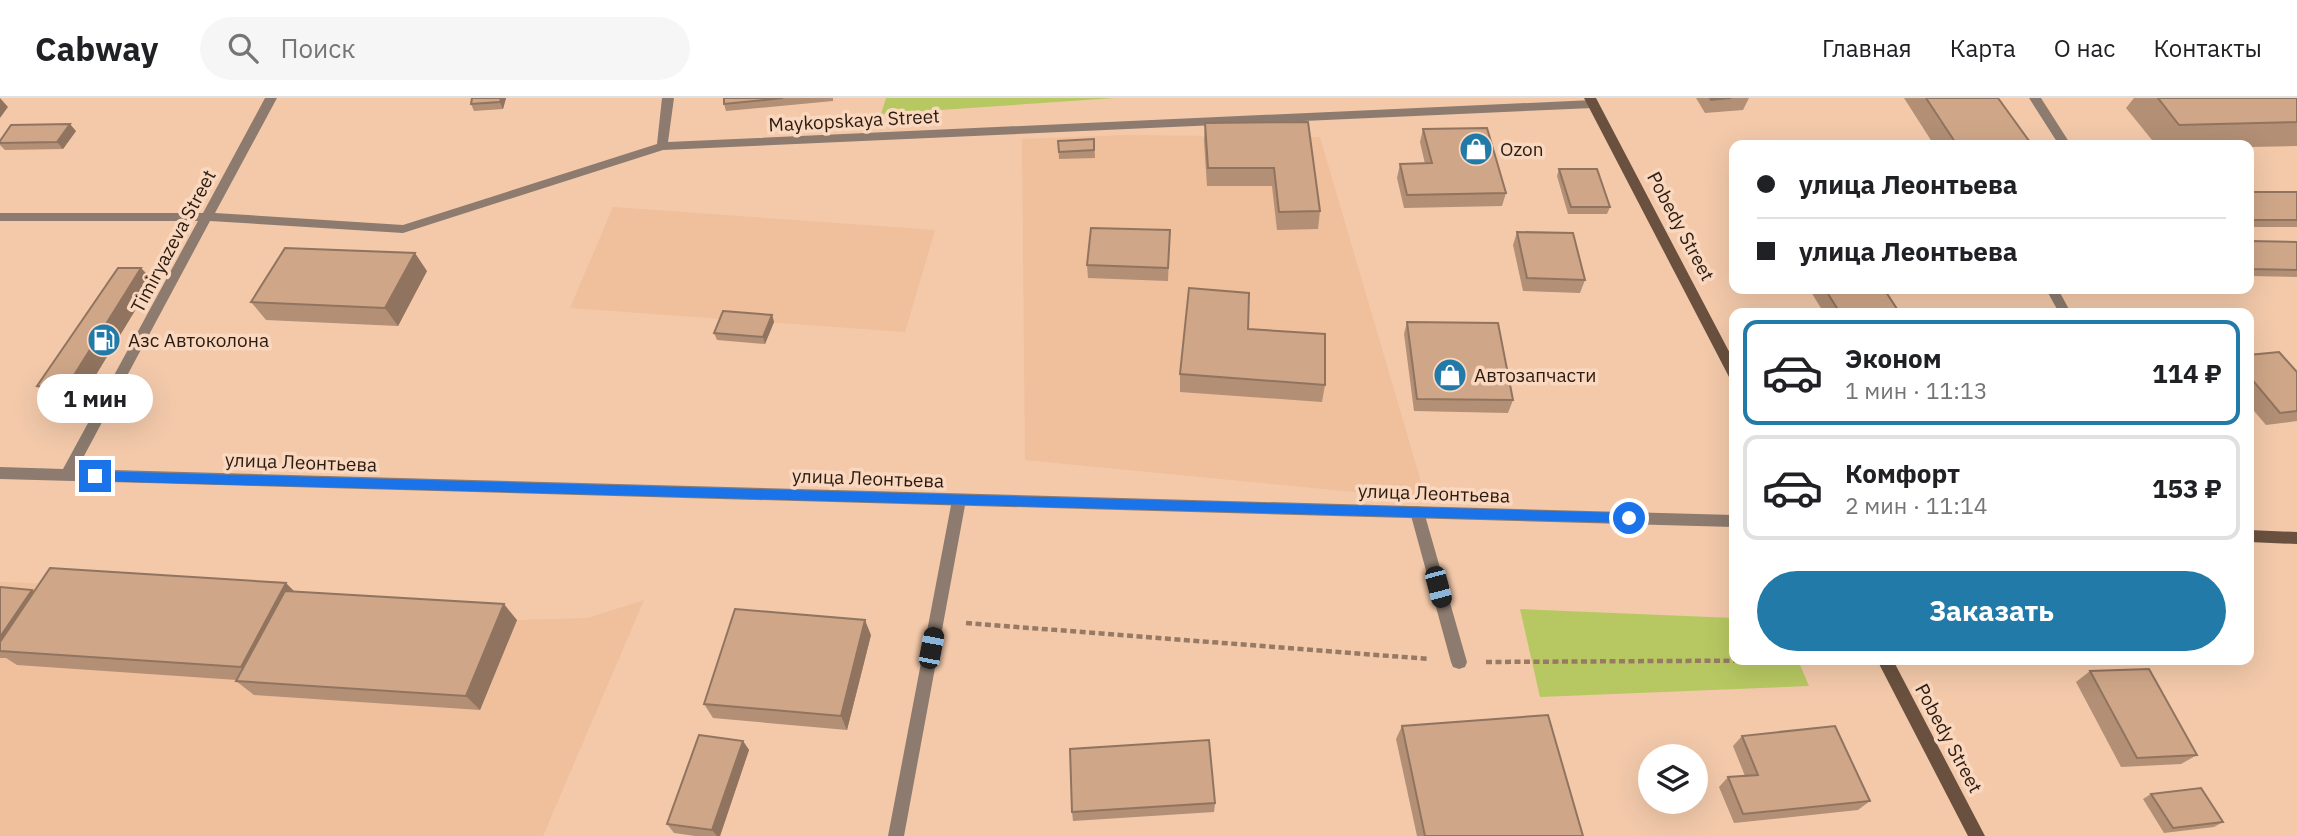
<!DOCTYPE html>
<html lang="ru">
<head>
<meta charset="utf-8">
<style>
	body { margin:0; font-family:"IBM Plex Sans",sans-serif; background:#f6f6f6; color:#202124; height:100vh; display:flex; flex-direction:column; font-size:26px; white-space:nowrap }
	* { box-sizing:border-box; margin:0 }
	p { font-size:23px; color:#757577 }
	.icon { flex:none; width:38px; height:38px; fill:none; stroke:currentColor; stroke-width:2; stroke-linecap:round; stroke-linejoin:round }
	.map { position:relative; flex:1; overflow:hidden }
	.sheet { position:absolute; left:1729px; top:210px; width:525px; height:357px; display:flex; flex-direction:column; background:#fff; border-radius:14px; box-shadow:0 7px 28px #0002 }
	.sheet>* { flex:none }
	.guide { position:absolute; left:1729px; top:42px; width:525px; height:154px; border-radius:14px; box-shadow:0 7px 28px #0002; display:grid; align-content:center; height:154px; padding:0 28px; background:#fff }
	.fabs { position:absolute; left:1638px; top:646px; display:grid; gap:14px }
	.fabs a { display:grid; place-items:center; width:70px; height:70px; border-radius:50%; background:#fff; box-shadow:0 7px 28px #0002; font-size:35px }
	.end { position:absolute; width:32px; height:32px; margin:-16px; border:9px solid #1a73e8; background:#fff; box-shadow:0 0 0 4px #fff }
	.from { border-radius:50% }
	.bubble { position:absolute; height:49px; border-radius:24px; background:#fff; box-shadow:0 7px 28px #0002; font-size:23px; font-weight:700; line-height:49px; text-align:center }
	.car { position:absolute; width:21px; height:42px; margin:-21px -10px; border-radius:9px; box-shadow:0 0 5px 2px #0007; background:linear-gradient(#222 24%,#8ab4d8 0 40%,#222 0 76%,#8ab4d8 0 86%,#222 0) }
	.guide b { display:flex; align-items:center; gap:24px; height:66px; font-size:26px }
	.guide b+b { border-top:2px solid #e0e0e0 }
	.guide i { width:18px; height:18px; background:#202124 }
	ul { padding:12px 0 0; list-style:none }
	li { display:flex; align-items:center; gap:21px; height:105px; margin:0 14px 10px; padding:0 14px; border:4px solid #e0e0e0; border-radius:14px }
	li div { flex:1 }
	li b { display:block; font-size:26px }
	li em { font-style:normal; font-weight:700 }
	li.selected { border-color:#227aa9 }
	li>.icon { width:63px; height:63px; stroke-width:1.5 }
	.cta { display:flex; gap:14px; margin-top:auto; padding:14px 28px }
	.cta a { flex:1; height:80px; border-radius:42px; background:#227aa9; color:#fff; font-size:28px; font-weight:700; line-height:80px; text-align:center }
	header { display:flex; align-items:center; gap:42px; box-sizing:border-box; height:98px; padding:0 35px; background:#fff; border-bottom:2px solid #e0e0e0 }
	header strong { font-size:33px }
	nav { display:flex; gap:38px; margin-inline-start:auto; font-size:24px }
	.search { width:490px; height:63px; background:#f6f6f6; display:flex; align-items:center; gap:18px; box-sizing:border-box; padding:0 24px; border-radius:38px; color:#757577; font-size:26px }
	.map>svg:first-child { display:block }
	.built { fill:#f0bf9c }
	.green { fill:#b7c862 }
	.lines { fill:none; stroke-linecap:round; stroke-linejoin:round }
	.path { stroke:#987a64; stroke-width:4.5; stroke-dasharray:6 3.5; stroke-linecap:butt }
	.lane { fill:#8c7b6e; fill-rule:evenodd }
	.street { fill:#8c7b6e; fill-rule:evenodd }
	.secondary { fill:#6a513f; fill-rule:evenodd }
	.wall { fill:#b28f75 }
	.shaded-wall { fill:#91745f }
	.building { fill:#cfa688; stroke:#91745f; stroke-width:2 }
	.route { fill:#1a73e8 }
	.labels { text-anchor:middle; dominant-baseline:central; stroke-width:7; stroke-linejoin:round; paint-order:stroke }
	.street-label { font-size:19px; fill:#2b1b10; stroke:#fad8bf }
	.poi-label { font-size:19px; fill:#2b1b10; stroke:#fad8bf; text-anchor:start }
</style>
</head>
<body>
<header>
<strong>Cabway</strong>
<div class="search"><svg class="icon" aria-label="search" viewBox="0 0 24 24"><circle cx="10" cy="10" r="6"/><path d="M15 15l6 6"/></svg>Поиск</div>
<nav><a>Главная</a><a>Карта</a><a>О нас</a><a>Контакты</a></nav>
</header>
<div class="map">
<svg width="2297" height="738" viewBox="0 0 2297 738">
	<rect width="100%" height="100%" fill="#f3c9aa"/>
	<path class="built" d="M1123,37L1320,39L1426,401L1025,362L1022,41Z
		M613,109L935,132L905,234L570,210Z
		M0,484L71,486L517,522L588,520L644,502L543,738H0Z"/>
	<path class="green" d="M886,0H1115L881,16Z
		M1520,511L1734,520V562H1798L1809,588L1540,599Z"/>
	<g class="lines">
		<path class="path" d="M966,525L1429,561
			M1486,564L1846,562"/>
		<path class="lane" d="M2029,0H2041L2071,47H2059Z
			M2046,191H2058L2071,215H2059Z
			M959,396L964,398L966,402L904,738H888L952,402L954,398Z
			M1417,408L1422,410L1424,414L1467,564L1465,569L1459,571L1453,569L1451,564L1410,414L1412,410Z"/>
		<path class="street" d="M265,0H277L215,115L403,127L657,46L662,0H674L668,44L1593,2L1599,6L1593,10L663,52L403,135L210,123L77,371L1734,417V429L0,381V369L63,371L198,123H0V115H203Z"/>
		<path class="secondary" d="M1584,0H1596L1734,263V280L1729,279L1727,275Z
			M2249,432L2297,434V446L2249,444Z
			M1877,562H1893L1985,738H1968Z"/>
	</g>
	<path class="wall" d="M472,0H506L503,11L474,13L471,6Z
		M724,0H833V3L726,13L724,6Z
		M1696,0H1749L1743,12L1705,15Z
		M1904,0H1998L2032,47H1934Z
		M2134,0H2297V48L2249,49V47H2156L2126,10Z
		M1308,24L1320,113L1318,131L1277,132L1272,88H1207L1204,43L1205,25Z
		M1423,31L1506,95L1502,108L1404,110L1397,80L1400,66H1425L1420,44Z
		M76,33L63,51L5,52L0,47V43Z
		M1094,41L1095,60L1059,61L1058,43Z
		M1559,71L1610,109L1607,116H1568L1557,78Z
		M2249,94H2297V129H2249Z
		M1170,132L1168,183L1088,180L1087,167Z
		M1517,134L1585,182L1580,195L1523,193L1513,147Z
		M2249,143L2297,144V179L2249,178Z
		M141,170L153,183L80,303L51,301L37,288Z
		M427,173L398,228L266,222L251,204Z
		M1813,191H1884L1897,211L1894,215H1824L1811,194Z
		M772,217L774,224L765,246L717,242L714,235Z
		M1407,224L1513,302L1508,315L1414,313L1404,236Z
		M1248,231L1325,287L1322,304L1180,294V276Z
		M2249,257L2297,274V323L2266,327L2249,307Z
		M0,489L35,493L295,494L517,522L480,612L254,597L236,583L237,582L17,567L6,560H0Z
		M871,537L847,632L713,620L704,606Z
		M2090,573L2197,657L2181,666L2121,669L2076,584Z
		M1402,628L1583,738H1417L1396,641Z
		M1742,638L1870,703L1858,712L1734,725L1719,689L1728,679L1745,678L1733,648Z
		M743,643L749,652L720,738H695L674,735L667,726Z
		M2151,696L2223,724L2214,729L2164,735L2143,701Z
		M1215,705L1214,714L1073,723L1072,714Z"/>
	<path class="shaded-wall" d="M0,0L8,9L0,20Z
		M501,0H506L503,11L500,4Z
		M70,26L76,33L63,51L57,44Z
		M415,155L427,173L398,228L385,210Z
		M141,170L153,183L80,303L66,290Z
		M772,217L774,224L765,246L763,239Z
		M286,485L302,501L259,583L241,569Z
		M32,492L48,503L0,553V539Z
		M504,506L517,522L480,612L466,598Z
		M865,522L871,537L847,632L841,618Z
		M743,643L749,652L720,738H717L712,732Z"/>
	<path class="building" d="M472,0H501L500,4L471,6Z
		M724,0H783L724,6Z
		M1710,0H1731L1711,2Z
		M1926,0H1998L2032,47H1957Z
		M2158,0H2297V24L2179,27Z
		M1308,24L1320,113L1279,114L1274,70H1208L1205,25Z
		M70,26L57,44L0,45V43L11,27Z
		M1487,30L1506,95L1407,97L1400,66L1432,65L1423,31Z
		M1094,41V52L1059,54L1058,43Z
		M1559,71H1597L1610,109H1571Z
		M2249,94H2297V122H2249Z
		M1091,130L1170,132L1168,170L1087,167Z
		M1517,134L1573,135L1585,182L1527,180Z
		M2249,143L2297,144V172L2249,171Z
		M285,150L415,155L385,210L251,204Z
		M118,170H141L66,290L37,288Z
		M1189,190L1249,195L1248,231L1325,236V287L1180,276Z
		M1825,191H1884L1897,211L1855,215H1840Z
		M723,213L772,217L763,239L714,235Z
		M1407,224L1498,225L1513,302L1417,301Z
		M2279,254L2297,274V313L2280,315L2249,278V257Z
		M50,470L286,485L241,569L0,553V544Z
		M0,489L32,492L0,539Z
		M285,493L504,506L466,598L236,583Z
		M735,511L865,522L841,618L704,606Z
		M2149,571L2197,657L2137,660L2090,573Z
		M1548,617L1583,738H1425L1402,628Z
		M1835,628L1870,703L1743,716L1728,679L1758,677L1742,638Z
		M699,637L743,643L712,732L667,726Z
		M1209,642L1215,705L1072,714L1070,651Z
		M2201,690L2223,724L2173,730L2151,696Z"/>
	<path class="route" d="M95,373L1629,415L1634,420L1629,425L95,383L89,378Z"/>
	<defs>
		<symbol id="shop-disc" viewBox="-11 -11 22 22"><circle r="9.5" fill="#227aa9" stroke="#fad8bf"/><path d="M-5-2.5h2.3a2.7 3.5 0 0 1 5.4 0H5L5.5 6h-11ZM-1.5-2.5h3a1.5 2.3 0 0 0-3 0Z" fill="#fff"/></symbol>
		<symbol id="fuel-disc" viewBox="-11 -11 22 22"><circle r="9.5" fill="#227aa9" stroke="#fad8bf"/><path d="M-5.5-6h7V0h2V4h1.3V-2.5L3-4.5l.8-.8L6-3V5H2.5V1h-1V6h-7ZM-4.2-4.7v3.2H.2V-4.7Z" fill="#fff"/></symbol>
	</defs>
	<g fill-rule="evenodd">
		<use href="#shop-disc" x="1457" y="32" width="38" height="38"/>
		<use href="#fuel-disc" x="85" y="223" width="38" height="38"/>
		<use href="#shop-disc" x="1431" y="258" width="38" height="38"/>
	</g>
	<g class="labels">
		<g class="street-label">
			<text transform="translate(854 22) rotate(-3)">Maykopskaya Street</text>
			<text transform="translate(1681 128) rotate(62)">Pobedy Street</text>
			<text transform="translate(173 143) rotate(-62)">Timiryazeva Street</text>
			<text transform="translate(301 364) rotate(2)">улица Леонтьева</text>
			<text transform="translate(868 380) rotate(2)">улица Леонтьева</text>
			<text transform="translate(1434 395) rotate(2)">улица Леонтьева</text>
			<text transform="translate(1949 640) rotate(62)">Pobedy Street</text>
		</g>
		<g class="poi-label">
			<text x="1500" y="51">Ozon</text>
			<text x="128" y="242">Азс Автоколона</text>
			<text x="1474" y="277">Автозапчасти</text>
		</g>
	</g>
</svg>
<div class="fabs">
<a><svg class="icon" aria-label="layers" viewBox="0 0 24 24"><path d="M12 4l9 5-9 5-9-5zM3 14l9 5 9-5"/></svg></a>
</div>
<i class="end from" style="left:1629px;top:420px"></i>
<i class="end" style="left:95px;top:378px"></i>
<div class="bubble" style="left:37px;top:276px;width:116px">1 мин</div>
<i class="car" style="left:1438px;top:489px;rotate:165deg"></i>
<i class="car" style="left:931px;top:550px;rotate:11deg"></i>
<div class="guide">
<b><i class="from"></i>улица Леонтьева</b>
<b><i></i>улица Леонтьева</b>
</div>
<section class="sheet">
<ul>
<li class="selected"><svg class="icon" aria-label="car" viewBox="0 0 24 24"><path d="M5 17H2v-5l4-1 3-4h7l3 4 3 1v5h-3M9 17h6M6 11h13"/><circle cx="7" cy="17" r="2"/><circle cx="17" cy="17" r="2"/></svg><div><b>Эконом</b><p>1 мин · 11:13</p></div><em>114 ₽</em></li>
<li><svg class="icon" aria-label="car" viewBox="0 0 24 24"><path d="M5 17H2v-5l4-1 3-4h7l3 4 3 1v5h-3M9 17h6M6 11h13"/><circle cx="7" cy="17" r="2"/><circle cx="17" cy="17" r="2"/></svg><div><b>Комфорт</b><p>2 мин · 11:14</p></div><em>153 ₽</em></li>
</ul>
<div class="cta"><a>Заказать</a></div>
</section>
</div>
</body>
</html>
